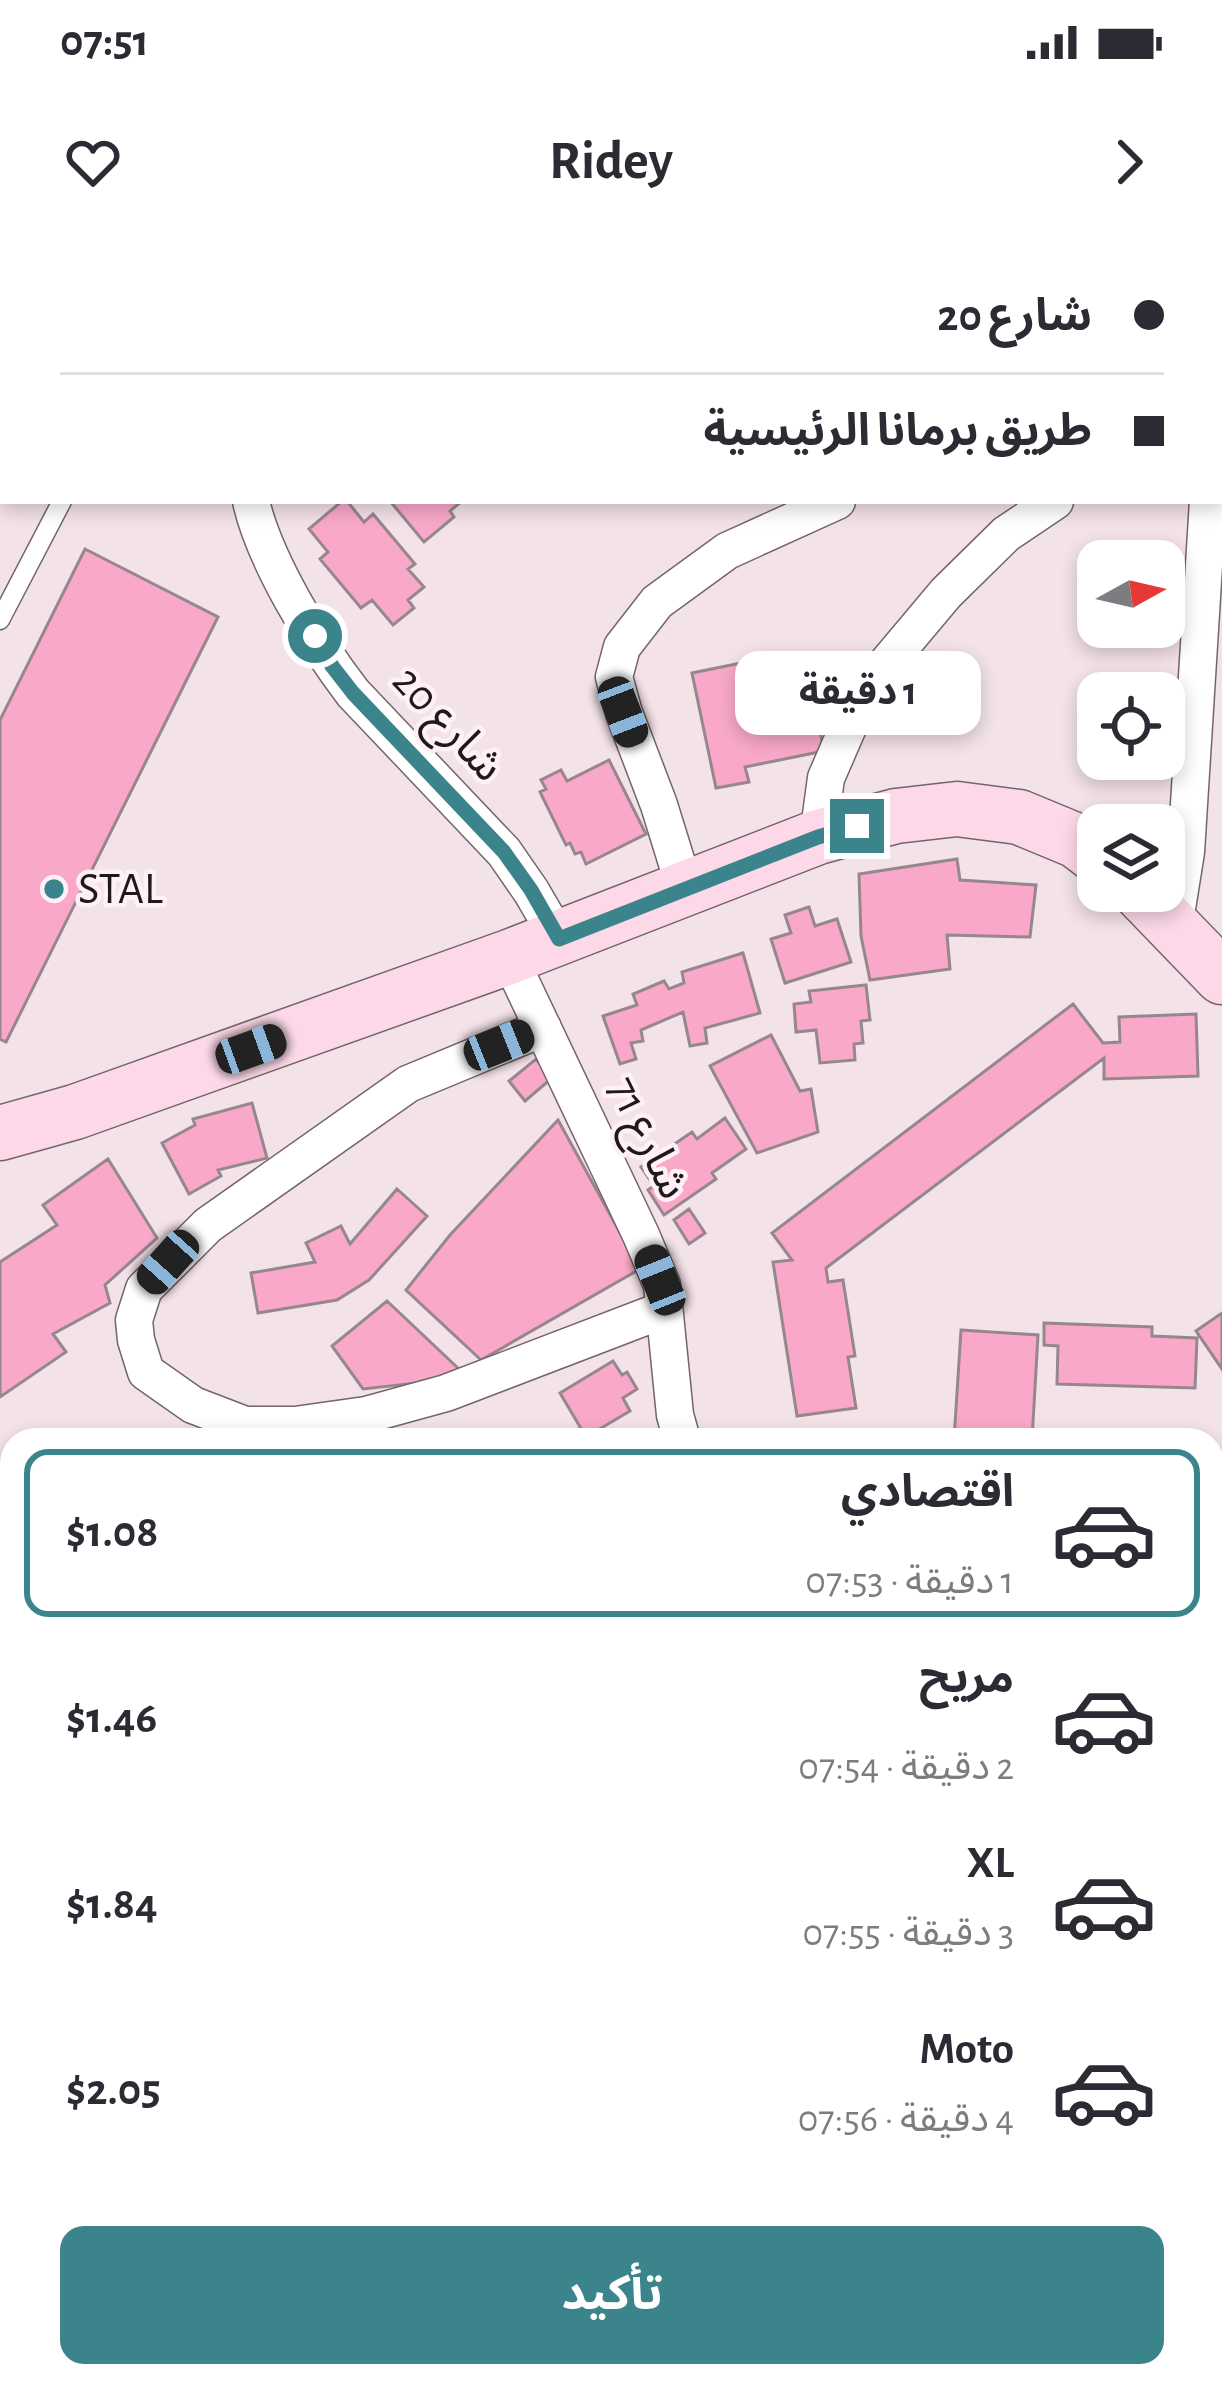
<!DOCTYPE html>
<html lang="ar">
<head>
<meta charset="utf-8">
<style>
	body { margin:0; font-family:"Alegreya Sans","Noto Sans Arabic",sans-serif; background:#f7f7f7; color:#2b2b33; direction:rtl; height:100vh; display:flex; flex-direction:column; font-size:45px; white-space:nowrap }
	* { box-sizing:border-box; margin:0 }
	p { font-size:39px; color:#7c7c81 }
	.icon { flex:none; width:66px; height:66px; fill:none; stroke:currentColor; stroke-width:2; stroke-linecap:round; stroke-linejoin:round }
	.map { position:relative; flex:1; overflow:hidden; direction:ltr }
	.side { position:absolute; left:0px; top:1188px; width:1224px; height:960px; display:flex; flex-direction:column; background:#fff; border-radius:36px 36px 0 0; box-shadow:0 6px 18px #0003; direction:rtl }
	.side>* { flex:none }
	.hud { position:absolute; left:0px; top:0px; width:1224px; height:264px; box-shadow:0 6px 18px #0003; direction:rtl; display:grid; align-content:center; height:264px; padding:0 60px; background:#fff }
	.needle { width:78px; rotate:82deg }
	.tools { position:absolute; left:1077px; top:300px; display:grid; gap:24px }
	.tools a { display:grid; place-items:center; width:108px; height:108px; border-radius:24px; background:#fff; box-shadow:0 6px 18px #0003; font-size:60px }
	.end { position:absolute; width:54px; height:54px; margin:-27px; border:15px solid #3c848b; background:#fff; box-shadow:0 0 0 6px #fff }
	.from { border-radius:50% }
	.bubble { position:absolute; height:84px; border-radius:24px; background:#fff; box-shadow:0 6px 18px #0003; font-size:39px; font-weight:700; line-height:84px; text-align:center; direction:rtl }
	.car { position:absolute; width:36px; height:72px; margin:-36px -18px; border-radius:15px; box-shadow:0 0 9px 3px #0007; background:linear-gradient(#222 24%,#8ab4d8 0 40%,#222 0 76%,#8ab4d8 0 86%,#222 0) }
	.hud b { display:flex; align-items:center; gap:42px; height:114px; font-size:45px }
	.hud b+b { border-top:3px solid #e1e1e2 }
	.hud i { width:30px; height:30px; background:#2b2b33 }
	ul { padding:21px 0 0; list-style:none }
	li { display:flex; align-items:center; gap:36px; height:168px; margin:0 24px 18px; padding:0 36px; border:6px solid transparent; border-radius:24px }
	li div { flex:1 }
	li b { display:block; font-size:45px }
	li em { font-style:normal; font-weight:700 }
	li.selected { border-color:#3c848b }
	li>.icon { width:108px; height:108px; stroke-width:1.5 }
	.button { display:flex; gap:24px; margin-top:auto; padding:24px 60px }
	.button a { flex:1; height:138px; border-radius:24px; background:#3c848b; color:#fff; font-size:48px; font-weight:700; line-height:138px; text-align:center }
	.status { display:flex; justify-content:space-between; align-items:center; height:84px; padding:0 60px; background:#fff; direction:ltr }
	.status svg { height:33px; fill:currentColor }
	header { display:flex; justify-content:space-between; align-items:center; height:156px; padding:0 60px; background:#fff; font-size:54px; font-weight:700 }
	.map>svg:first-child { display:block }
	.forest { fill:url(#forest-crowns) }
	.building { fill:#f9a8c9; stroke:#96878c; stroke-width:3 }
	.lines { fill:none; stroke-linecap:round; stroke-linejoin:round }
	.service-casing { stroke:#74656a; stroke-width:21 }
	.minor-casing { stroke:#74656a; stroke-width:39 }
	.secondary-casing { stroke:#74656a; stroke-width:57 }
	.service { stroke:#fff; stroke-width:18 }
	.minor { stroke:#fff; stroke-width:36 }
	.secondary { stroke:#fcd8e8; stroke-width:54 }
	.route { stroke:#3c848b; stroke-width:15 }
	.poi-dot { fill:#3c848b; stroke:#fef0f5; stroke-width:4.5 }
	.labels { text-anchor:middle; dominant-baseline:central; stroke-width:9; stroke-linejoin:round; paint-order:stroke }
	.street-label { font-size:45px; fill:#1f191b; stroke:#fef0f5 }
	.poi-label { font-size:45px; fill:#1f191b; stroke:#fef0f5; text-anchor:start }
</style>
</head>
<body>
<div class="status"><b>07:51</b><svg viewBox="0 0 49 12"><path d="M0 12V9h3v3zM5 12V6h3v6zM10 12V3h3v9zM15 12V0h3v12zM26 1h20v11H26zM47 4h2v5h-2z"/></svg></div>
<header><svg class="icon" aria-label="forward" viewBox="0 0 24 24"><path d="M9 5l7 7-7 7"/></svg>Ridey<svg class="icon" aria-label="heart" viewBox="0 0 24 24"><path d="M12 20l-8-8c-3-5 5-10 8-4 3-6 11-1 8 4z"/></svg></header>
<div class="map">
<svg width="1222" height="2148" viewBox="0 0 1222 2148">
	<defs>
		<pattern id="forest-crowns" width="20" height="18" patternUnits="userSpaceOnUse" patternTransform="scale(3)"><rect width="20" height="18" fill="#dba4b9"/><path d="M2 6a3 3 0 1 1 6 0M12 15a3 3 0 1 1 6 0" fill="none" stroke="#b18596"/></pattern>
	</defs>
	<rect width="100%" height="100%" fill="#f3e2e8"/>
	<path class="forest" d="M0,2107L12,2118V2136H31L39,2148H0Z"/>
	<path class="building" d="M0,0H72V3H3V22H0Z
		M287,0H383L384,3H287Z
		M586,0H750L744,3H587Z
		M942,0H1047V3H934V1Z
		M0,94L3,95V235L0,242Z
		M342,261H347L364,282L373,274L415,324L408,329L424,347L408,360L414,368L393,385L372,360L361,368L320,319L328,312L309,289Z
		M390,261H462L450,271L454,277L424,302Z
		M85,309L218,377L6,802L0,799V480Z
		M746,422L750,438L807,426L824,511L745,527L749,542L716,548L692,433Z
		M609,520L646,594L586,624L581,612L575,614L570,603L566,605L540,552L546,549L541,540L561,530L567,541Z
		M957,619L960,640L1036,645L1030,697L947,695L950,729L870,740L861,696L859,634Z
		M809,667L815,686L837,679L851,722L785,743L771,699L791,693L785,675Z
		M743,713L760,773L705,788L707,803L690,806L683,772L641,790L643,801L631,803L636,819L620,824L603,776L637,765L633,754L664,741L669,749L684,743L682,732Z
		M866,745L870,780L861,781L863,803L854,804L855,820L820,823L816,790L796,792L794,764L811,762L809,751Z
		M1073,764L1103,803L1120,802L1119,777L1196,774L1198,836L1104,839V818L826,1028L828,1042L843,1040L855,1116L848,1117L856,1168L797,1176L773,1022L792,1020L772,993Z
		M771,795L800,851L811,849L818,892L757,913L710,826Z
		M536,819L552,838L525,861L509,841Z
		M252,863L267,918L218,930L221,936L189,954L162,903L195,885L193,879Z
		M725,878L746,909L712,933L716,939L664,975L648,950L654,946L641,927L692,892L697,899Z
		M558,880L640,1029L481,1120L406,1050L450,995Z
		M108,919L157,998L105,1045L110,1063L53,1094L66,1112L0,1157V1022L57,985L43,965Z
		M397,949L427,976L369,1040L337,1060L258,1073L251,1033L315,1022L306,1003L341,986L350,1004Z
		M689,969L705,993L689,1004L674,980Z
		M387,1061L459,1129L435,1141L363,1149L332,1106Z
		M1222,1073V1129L1196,1091Z
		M1044,1083L1152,1087V1096L1197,1098L1195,1148L1057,1144L1058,1106L1044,1105Z
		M961,1090L1038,1095L1032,1200H954Z
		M613,1121L622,1135L627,1132L637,1149L623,1158L630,1171L586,1197L560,1153Z
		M1212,1275L1216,1280L1222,1275V1344L1212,1353Z
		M0,1410L12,1414V1521L0,1517Z
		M1222,1589V1685L1212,1690V1594Z
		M746,2138L748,2148H684Z"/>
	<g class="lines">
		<defs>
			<path id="service" d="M0,380L62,261"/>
			<path id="minor" d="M191,0V3
				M1201,0L1202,3
				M526,3L531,0
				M1221,180H1222
				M251,261C264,320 316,405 353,453L504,612L531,651L559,699
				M818,597L826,538L852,478L883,428L946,353L1006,294L1055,261
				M685,649L659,565L624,473L614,437L622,407L657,362L727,311L837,261
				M1174,687L1186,612L1208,261
				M509,717L641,995L662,1045L675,1175L682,1200
				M543,788L408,844L208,985L144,1049L134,1080L136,1100L146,1132L193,1165L245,1185H295L366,1175L446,1153L663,1070
				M0,1388L12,1394
				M0,1908L12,1932
				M88,2136L91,2148
				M487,2136L496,2148"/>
			<path id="secondary" d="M1139,651L1222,737
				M0,893L75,872L509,717L818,597L896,576L957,569L1019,577L1077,601L1098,617
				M1212,1448L1222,1440
				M800,2136L802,2148"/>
		</defs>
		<use href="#service" class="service-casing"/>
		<use href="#minor" class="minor-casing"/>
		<use href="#secondary" class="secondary-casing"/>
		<use href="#service" class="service"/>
		<use href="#minor" class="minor"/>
		<use href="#secondary" class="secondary"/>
	</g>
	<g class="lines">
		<path class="route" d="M315,396L332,426L353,453L504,612L531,650L559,699L818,597L857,586"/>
	</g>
	<circle class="poi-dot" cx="54" cy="649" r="12"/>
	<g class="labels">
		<g class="street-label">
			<text transform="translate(448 484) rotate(47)">شارع 20</text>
			<text transform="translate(648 898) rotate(64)">شارع 71</text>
		</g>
		<g class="poi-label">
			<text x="78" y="649">STAL</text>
		</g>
	</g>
</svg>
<div class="tools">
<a><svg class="needle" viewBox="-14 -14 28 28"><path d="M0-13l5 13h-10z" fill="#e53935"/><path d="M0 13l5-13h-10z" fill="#7c7c81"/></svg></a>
<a><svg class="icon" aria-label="locate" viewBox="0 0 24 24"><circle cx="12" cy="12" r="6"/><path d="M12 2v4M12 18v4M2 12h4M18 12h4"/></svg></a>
<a><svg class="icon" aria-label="layers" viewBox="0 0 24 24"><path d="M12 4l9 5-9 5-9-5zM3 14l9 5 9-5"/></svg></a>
</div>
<i class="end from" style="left:315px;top:396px"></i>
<i class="end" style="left:857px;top:586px"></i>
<div class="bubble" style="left:735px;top:411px;width:246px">1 دقيقة</div>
<i class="car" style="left:623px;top:472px;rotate:159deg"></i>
<i class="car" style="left:499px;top:805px;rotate:68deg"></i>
<i class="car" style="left:251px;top:809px;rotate:70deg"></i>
<i class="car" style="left:168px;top:1022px;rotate:222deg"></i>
<i class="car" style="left:660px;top:1040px;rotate:338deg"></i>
<div class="hud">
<b><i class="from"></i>شارع 20</b>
<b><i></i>طريق برمانا الرئيسية</b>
</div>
<section class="side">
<ul>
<li class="selected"><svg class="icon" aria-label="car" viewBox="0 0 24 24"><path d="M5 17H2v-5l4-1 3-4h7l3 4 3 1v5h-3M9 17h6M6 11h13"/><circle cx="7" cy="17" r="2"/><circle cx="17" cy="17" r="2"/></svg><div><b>اقتصادي</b><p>1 دقيقة · 07:53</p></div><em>$1.08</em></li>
<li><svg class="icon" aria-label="car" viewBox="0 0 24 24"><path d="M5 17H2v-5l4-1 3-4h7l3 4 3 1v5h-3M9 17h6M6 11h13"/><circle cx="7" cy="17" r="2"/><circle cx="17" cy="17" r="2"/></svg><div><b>مريح</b><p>2 دقيقة · 07:54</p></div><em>$1.46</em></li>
<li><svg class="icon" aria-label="car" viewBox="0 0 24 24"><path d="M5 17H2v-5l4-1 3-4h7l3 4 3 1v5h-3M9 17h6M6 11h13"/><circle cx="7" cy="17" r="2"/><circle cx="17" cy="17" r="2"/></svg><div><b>XL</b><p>3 دقيقة · 07:55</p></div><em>$1.84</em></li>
<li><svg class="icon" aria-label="car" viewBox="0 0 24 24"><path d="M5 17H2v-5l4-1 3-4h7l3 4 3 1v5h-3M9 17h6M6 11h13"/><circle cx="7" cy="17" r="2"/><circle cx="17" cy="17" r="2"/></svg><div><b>Moto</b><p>4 دقيقة · 07:56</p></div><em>$2.05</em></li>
</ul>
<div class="button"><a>تأكيد</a></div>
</section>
</div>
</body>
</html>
